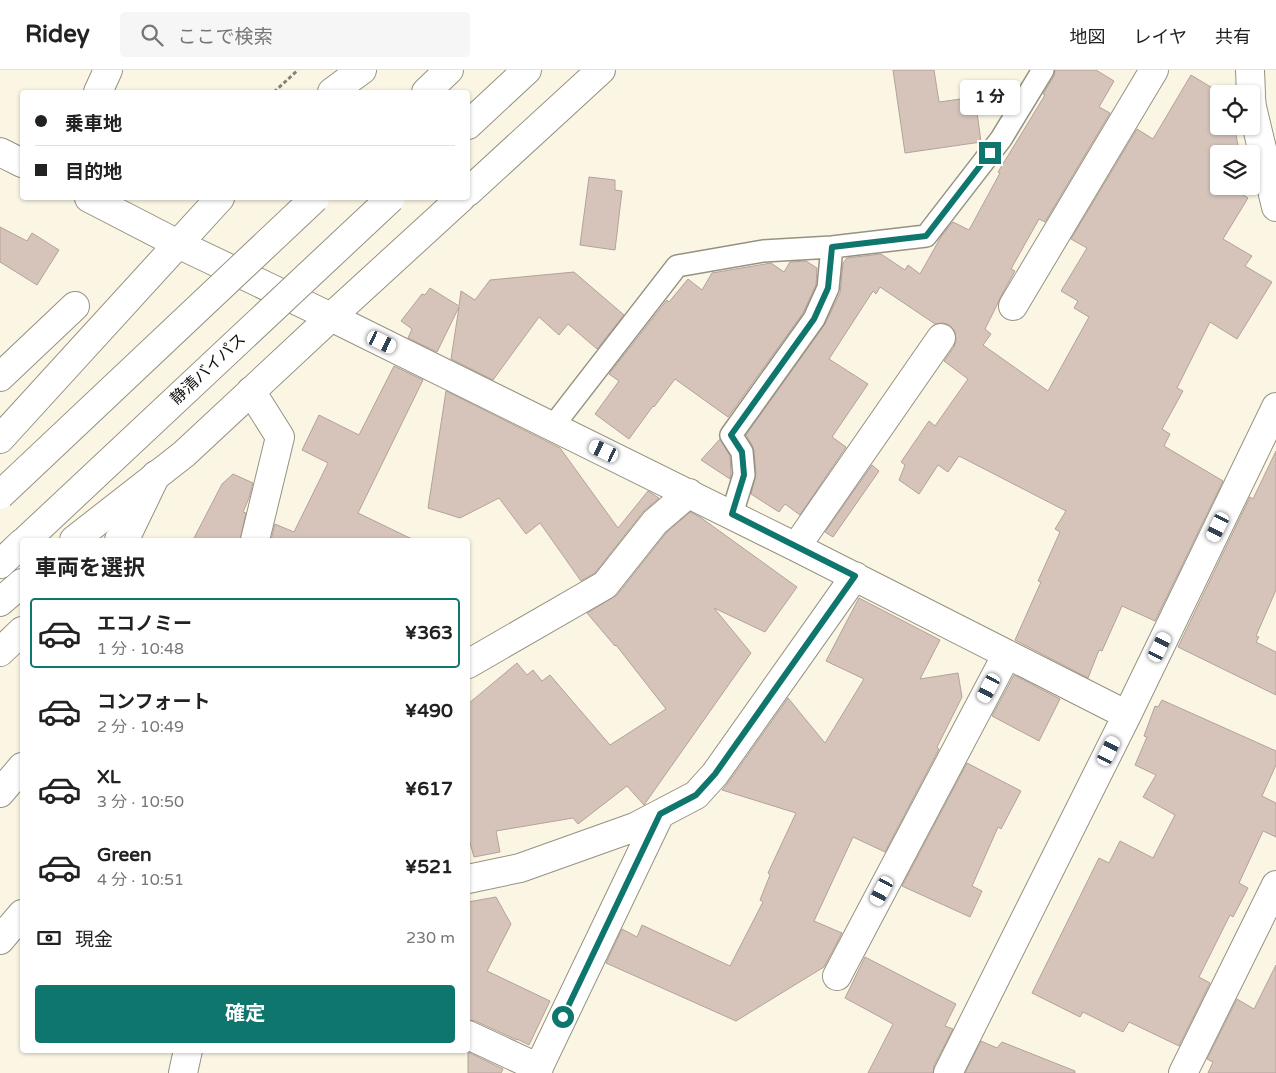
<!DOCTYPE html>
<html lang="ja">
<head>
<meta charset="utf-8">
<style>
	body { margin:0; font-family:"Varela Round","Noto Sans JP",sans-serif; background:#f6f6f6; color:#222; height:100vh; display:flex; flex-direction:column; font-size:19px; white-space:nowrap }
	* { box-sizing:border-box; margin:0 }
	p { font-size:16px; color:#767676 }
	.icon { flex:none; width:28px; height:28px; fill:none; stroke:currentColor; stroke-width:2; stroke-linecap:round; stroke-linejoin:round }
	.map { position:relative; flex:1; overflow:hidden }
	.details { position:absolute; left:20px; top:468px; width:450px; height:515px; display:flex; flex-direction:column; background:#fff; border-radius:5px; box-shadow:0 1px 4px #0004 }
	.details>* { flex:none }
	.banner { position:absolute; left:20px; top:20px; width:450px; height:110px; border-radius:5px; box-shadow:0 1px 4px #0004; display:grid; align-content:center; height:110px; padding:0 15px; background:#fff }
	.tools { position:absolute; left:1210px; top:15px; display:grid; gap:10px }
	.tools a { display:grid; place-items:center; width:50px; height:50px; border-radius:5px; background:#fff; box-shadow:0 1px 4px #0004; font-size:25px }
	.end { position:absolute; width:22px; height:22px; margin:-11px; border:6px solid #0f766e; background:#fff; box-shadow:0 0 0 2px #fff }
	.from { border-radius:50% }
	.bubble { position:absolute; height:35px; border-radius:5px; background:#fff; box-shadow:0 1px 4px #0004; font-size:16px; font-weight:700; line-height:35px; text-align:center }
	.car { position:absolute; width:15px; height:30px; margin:-15px -8px; border-radius:6px; box-shadow:0 0 4px 1px #0007; background:linear-gradient(#fff 24%,#345 0 40%,#fff 0 76%,#345 0 86%,#fff 0) }
	.banner b { display:flex; align-items:center; gap:18px; height:48px; font-size:19px }
	.banner b+b { border-top:1px solid #e0e0e0 }
	.banner i { width:12px; height:12px; background:#222 }
	ul { padding:0; list-style:none }
	li { display:flex; align-items:center; gap:15px; height:70px; margin:0 10px 8px; padding:0 5px; border:2px solid transparent; border-radius:5px }
	li div { flex:1 }
	li b { display:block; font-size:19px }
	li em { font-style:normal; font-weight:700 }
	li.current { border-color:#0f766e }
	li>.icon { width:45px; height:45px; stroke-width:1.5 }
	h2 { padding:0 15px; font-size:22px; line-height:60px }
	.pay { display:flex; align-items:center; gap:12px; height:55px; padding:0 15px; font-size:19px }
	.pay p { margin-inline-start:auto }
	.action { display:flex; gap:10px; margin-top:auto; padding:10px 15px }
	.action a { flex:1; height:58px; border-radius:5px; background:#0f766e; color:#fff; font-size:20px; font-weight:700; line-height:58px; text-align:center }
	header { display:flex; align-items:center; gap:30px; box-sizing:border-box; height:70px; padding:0 25px; background:#fff; border-bottom:1px solid #e0e0e0 }
	header strong { font-size:24px }
	nav { display:flex; gap:28px; margin-inline-start:auto; font-size:18px }
	.search { width:350px; height:45px; background:#f6f6f6; display:flex; align-items:center; gap:12px; box-sizing:border-box; padding:0 18px; border-radius:5px; color:#767676; font-size:19px }
	.map>svg:first-child { display:block }
	.building { fill:#d6c4bb; stroke:#b4a29a }
	.lines { fill:none; stroke-linecap:round; stroke-linejoin:round }
	.service-casing { stroke:#969281; stroke-width:24 }
	.minor-casing { stroke:#969281; stroke-width:30 }
	.tertiary-casing { stroke:#969281; stroke-width:30 }
	.trunk-casing { stroke:#969281; stroke-width:30 }
	.path { stroke:#868276; stroke-width:3; stroke-dasharray:4 2.5; stroke-linecap:butt }
	.service { stroke:#fff; stroke-width:21 }
	.minor { stroke:#fff; stroke-width:28 }
	.tertiary { stroke:#fff; stroke-width:28 }
	.trunk { stroke:#fff; stroke-width:28 }
	.trunk-bridge-casing { stroke:#969281; stroke-width:30; stroke-linecap:butt }
	.trunk-bridge { stroke:#fff; stroke-width:28 }
	.route { stroke:#0f766e; stroke-width:6 }
	.labels { text-anchor:middle; dominant-baseline:central; stroke-width:5; stroke-linejoin:round; paint-order:stroke }
	.street-label { font-size:16px; fill:#0f0d07; stroke:#fff }
</style>
</head>
<body>
<header>
<strong>Ridey</strong>
<div class="search"><svg class="icon" aria-label="search" viewBox="0 0 24 24"><circle cx="10" cy="10" r="6"/><path d="M15 15l6 6"/></svg>ここで検索</div>
<nav><a>地図</a><a>レイヤ</a><a>共有</a></nav>
</header>
<div class="map">
<svg width="1276" height="1003" viewBox="0 0 1276 1003">
	<rect width="100%" height="100%" fill="#fbf6e4"/>
	<path class="building" d="M893,0H934L939,32L975,27L981,72L905,83Z
		M1055,0H1096L1114,11L1099,37L1110,43L1045,152L1039,149L1011,199L1015,201L1000,228L997,235L985,259L991,264L983,275L1048,321L1089,247L1074,238L1078,231L1061,221L1087,178L1071,169L1137,59L1153,69L1191,5L1219,22V56H1226L1235,60L1238,75L1233,84H1219V116H1229L1248,128L1223,169L1252,186L1245,196L1272,212L1237,269L1210,252L1177,318L1183,321L1162,359L1170,364L1164,376L1223,411L1155,551L1122,536L1102,581L1099,580L1088,608L1015,570L1041,512L1038,511L1060,462L1055,459L1066,441L959,386L948,402L938,395L919,424L899,410L905,395L901,392L929,351L935,356L968,309L944,291L954,277L956,270L955,262L950,255L943,253L935,254L880,217L876,224L873,221L829,289L868,314L832,367L846,377L800,445L785,434L779,442L751,424L756,404L754,381L752,375L746,365L825,254L840,223L843,193L847,188L881,184L905,200L908,195L920,204L942,165L953,152L969,160L1000,103L998,102L1045,25L1043,24L1054,6Z
		M589,107L615,110V120L622,121L615,180L580,175Z
		M0,157L27,171L32,163L59,180L37,215L0,192Z
		M806,191L817,198L816,215L803,243L728,347L675,309L654,337L653,336L629,369L595,344L619,311L609,304L667,230L669,232L688,209L702,220L712,203L771,193L784,202L790,192Z
		M574,202L624,245L597,279L568,254L559,265L539,247L493,310L451,289L459,237L437,282L408,268L412,259L401,251L422,224L425,225L430,218L459,236L461,221L475,230L490,210Z
		M394,296L423,310L358,443L414,470H271L275,454L294,462L328,393L302,380L319,345L359,365Z
		M446,321L560,378L618,458L648,421L659,428L643,442L595,503L581,511L540,453L526,464L499,428L460,448L428,438Z
		M720,369L730,386L731,404L730,409L701,390Z
		M1276,381V520L1256,566L1259,567L1256,572L1276,582V625L1178,577L1250,427L1253,429Z
		M872,395L879,401L833,467L825,462Z
		M233,404L253,413L249,428L243,442L246,443L240,470H193L222,414Z
		M690,442L700,447L797,517L765,562L714,538L751,583L644,735L627,716L578,754L573,748L496,761L500,782L474,787L468,766V634L517,593L527,605L533,600L542,611L550,605L610,675L666,639L616,575L615,576L587,543L617,525L666,463Z
		M859,528L940,570L920,609L958,603L962,627L937,677L939,679L885,782L853,767L814,851L842,863L824,897L736,951L606,893L622,859L637,867L642,855L730,896L763,832L760,830L770,805L768,803L796,743L722,720L728,713L788,628L825,673L864,609L826,591Z
		M1014,605L1060,629L1039,671L992,646Z
		M1162,630L1276,681V695L1262,726L1276,733V767L1263,761L1239,813L1248,818L1233,847L1230,845L1199,907L1210,913L1179,976L1129,952L1123,962L1083,942L1080,947L1032,923L1099,788L1109,793L1120,771L1153,788L1175,745L1143,727L1156,705L1135,695L1147,667L1144,666L1155,636L1158,637Z
		M967,693L1021,721L1001,759L998,757L972,816L982,821L970,847L902,816Z
		M496,827L511,854L487,901L550,931L529,975L517,969V970L475,951L468,950V832Z
		M865,887L956,934L945,956L953,959L934,996L933,1003H868L893,954L845,928Z
		M1276,895V1003H1208L1213,992L1207,989L1237,929L1254,939Z
		M981,971L997,978L1002,972L1075,1001V1003H965Z
		M468,982L503,999L501,1003H468Z"/>
	<g class="lines">
		<defs>
			<path id="service" d="M553,356L677,196L763,181L832,177L926,166L1001,69L1043,0
				M732,444L744,405L742,382L731,365L814,249L828,218L832,177"/>
			<path id="minor" d="M98,22L108,0
				M1013,236L1154,0
				M331,247L796,477L1127,645
				M0,307L75,236
				M251,321L280,367L255,470
				M119,470L129,461L156,405
				M796,477L941,268
				M0,582L22,561
				M468,594L605,515L655,452L689,423
				M0,723L22,697
				M468,809L520,798L635,757L696,725L715,704L855,506
				M0,870L22,844
				M837,906L1007,584
				M468,965L539,998
				M183,1003L188,980
				M536,1003L660,744
				M948,1003L1127,645L1276,337
				M1183,1003L1276,815"/>
			<path id="tertiary" d="M1250,0L1251,24
				M1251,28L1252,37L1276,137
				M0,82L22,93
				M89,128L178,174L331,247"/>
			<path id="trunk" d="M332,22L362,0
				M426,22L449,0
				M468,55L527,0
				M468,122L601,0
				M0,369L220,128
				M74,470L184,384L331,247L461,128
				M0,494L22,473
				M0,532L22,513"/>
		</defs>
		<use href="#service" class="service-casing"/>
		<use href="#minor" class="minor-casing"/>
		<use href="#tertiary" class="tertiary-casing"/>
		<use href="#trunk" class="trunk-casing"/>
		<path class="path" d="M274,22L298,0"/>
		<use href="#service" class="service"/>
		<use href="#minor" class="minor"/>
		<use href="#tertiary" class="tertiary"/>
		<use href="#trunk" class="trunk"/>
		<defs>
			<path id="trunk-bridge" d="M0,425L315,128
				M26,470L391,128"/>
		</defs>
		<use href="#trunk-bridge" class="trunk-bridge-casing"/>
		<use href="#trunk-bridge" class="trunk-bridge"/>
	</g>
	<g class="lines">
		<path class="route" d="M563,947L660,744L696,725L715,704L855,506L732,444L744,405L742,382L731,365L814,249L828,218L832,177L926,166L990,83"/>
	</g>
	<g class="labels">
		<g class="street-label">
			<text transform="translate(208 299) rotate(-43)">静清バイパス</text>
		</g>
	</g>
</svg>
<div class="tools">
<a><svg class="icon" aria-label="locate" viewBox="0 0 24 24"><circle cx="12" cy="12" r="6"/><path d="M12 2v4M12 18v4M2 12h4M18 12h4"/></svg></a>
<a><svg class="icon" aria-label="layers" viewBox="0 0 24 24"><path d="M12 4l9 5-9 5-9-5zM3 14l9 5 9-5"/></svg></a>
</div>
<i class="end from" style="left:563px;top:947px"></i>
<i class="end" style="left:990px;top:83px"></i>
<div class="bubble" style="left:960px;top:10px;width:60px">1 分</div>
<i class="car" style="left:382px;top:272px;rotate:116deg"></i>
<i class="car" style="left:604px;top:381px;rotate:296deg"></i>
<i class="car" style="left:1218px;top:457px;rotate:206deg"></i>
<i class="car" style="left:1160px;top:577px;rotate:26deg"></i>
<i class="car" style="left:989px;top:618px;rotate:208deg"></i>
<i class="car" style="left:1109px;top:681px;rotate:26deg"></i>
<i class="car" style="left:882px;top:821px;rotate:208deg"></i>
<div class="banner">
<b><i class="from"></i>乗車地</b>
<b><i></i>目的地</b>
</div>
<section class="details">
<h2>車両を選択</h2>
<ul>
<li class="current"><svg class="icon" aria-label="car" viewBox="0 0 24 24"><path d="M5 17H2v-5l4-1 3-4h7l3 4 3 1v5h-3M9 17h6M6 11h13"/><circle cx="7" cy="17" r="2"/><circle cx="17" cy="17" r="2"/></svg><div><b>エコノミー</b><p>1 分 · 10:48</p></div><em>¥363</em></li>
<li><svg class="icon" aria-label="car" viewBox="0 0 24 24"><path d="M5 17H2v-5l4-1 3-4h7l3 4 3 1v5h-3M9 17h6M6 11h13"/><circle cx="7" cy="17" r="2"/><circle cx="17" cy="17" r="2"/></svg><div><b>コンフォート</b><p>2 分 · 10:49</p></div><em>¥490</em></li>
<li><svg class="icon" aria-label="car" viewBox="0 0 24 24"><path d="M5 17H2v-5l4-1 3-4h7l3 4 3 1v5h-3M9 17h6M6 11h13"/><circle cx="7" cy="17" r="2"/><circle cx="17" cy="17" r="2"/></svg><div><b>XL</b><p>3 分 · 10:50</p></div><em>¥617</em></li>
<li><svg class="icon" aria-label="car" viewBox="0 0 24 24"><path d="M5 17H2v-5l4-1 3-4h7l3 4 3 1v5h-3M9 17h6M6 11h13"/><circle cx="7" cy="17" r="2"/><circle cx="17" cy="17" r="2"/></svg><div><b>Green</b><p>4 分 · 10:51</p></div><em>¥521</em></li>
</ul>
<div class="pay"><svg class="icon" aria-label="cash" viewBox="0 0 24 24"><path d="M3 7h18v10H3z"/><circle cx="12" cy="12" r="2"/></svg>現金<p>230 m</p></div>
<div class="action"><a>確定</a></div>
</section>
</div>
</body>
</html>
